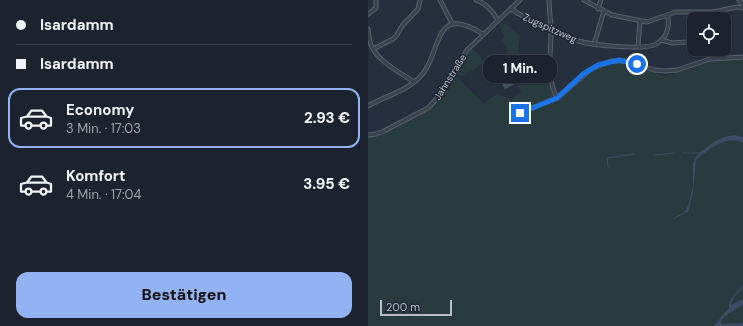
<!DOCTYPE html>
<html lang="de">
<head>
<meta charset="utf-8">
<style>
	body { margin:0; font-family:"DM Sans",sans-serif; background:#292f3a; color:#f1f3f6; height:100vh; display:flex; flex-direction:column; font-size:15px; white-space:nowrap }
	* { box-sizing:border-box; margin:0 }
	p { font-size:13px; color:#a0a4aa }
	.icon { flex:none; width:22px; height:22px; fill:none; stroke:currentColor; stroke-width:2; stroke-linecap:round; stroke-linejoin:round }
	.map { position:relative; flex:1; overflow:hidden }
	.details { display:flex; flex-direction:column; background:#1c232e; width:368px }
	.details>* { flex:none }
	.banner { display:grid; align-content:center; height:88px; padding:0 16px; background:#1c232e }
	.tools { position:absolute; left:319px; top:12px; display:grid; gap:8px }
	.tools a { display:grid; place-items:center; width:44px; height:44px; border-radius:8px; background:#1c232e; box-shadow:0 1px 3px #0004,0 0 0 1px #3a404a; font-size:20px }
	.scale { position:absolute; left:12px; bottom:10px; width:72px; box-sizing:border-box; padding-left:4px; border:2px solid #b7bdc9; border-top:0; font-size:11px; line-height:14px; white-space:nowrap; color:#b7bdc9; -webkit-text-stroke:3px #1f2634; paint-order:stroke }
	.end { position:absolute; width:18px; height:18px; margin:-9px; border:5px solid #1a73e8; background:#fff; box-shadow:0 0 0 2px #fff }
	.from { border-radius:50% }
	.bubble { position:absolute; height:28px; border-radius:12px; background:#1c232e; box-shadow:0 1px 3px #0004,0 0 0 1px #3a404a; font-size:13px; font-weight:800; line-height:28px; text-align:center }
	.banner b { display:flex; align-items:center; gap:14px; height:38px; font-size:15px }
	.banner b+b { border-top:1px solid #3a404a }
	.banner i { width:10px; height:10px; background:#f1f3f6 }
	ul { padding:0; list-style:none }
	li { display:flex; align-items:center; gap:12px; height:60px; margin:0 8px 6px; padding:0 8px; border:2px solid transparent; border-radius:12px }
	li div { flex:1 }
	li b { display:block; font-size:15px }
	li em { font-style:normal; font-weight:800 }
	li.on { border-color:#92b2f3 }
	li>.icon { width:36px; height:36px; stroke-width:1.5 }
	.primary-button { display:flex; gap:8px; margin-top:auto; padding:8px 16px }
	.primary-button a { flex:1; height:46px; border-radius:12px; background:#92b2f3; color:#111; font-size:16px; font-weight:800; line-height:46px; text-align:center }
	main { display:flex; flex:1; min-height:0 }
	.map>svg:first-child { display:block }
	.green { fill:#283b3f }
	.water { fill:#3d4c66 }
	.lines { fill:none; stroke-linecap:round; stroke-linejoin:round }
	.stream { stroke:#3d4c66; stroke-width:1 }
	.building { fill:#485262 }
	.minor-casing { stroke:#585f6c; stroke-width:5 }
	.minor { stroke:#3a424e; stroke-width:3 }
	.route { stroke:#1a73e8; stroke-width:5 }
	.labels { text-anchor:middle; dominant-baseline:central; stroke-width:3; stroke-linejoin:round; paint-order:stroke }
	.street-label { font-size:10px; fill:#b7bdc9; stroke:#1f2634 }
</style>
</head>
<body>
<main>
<section class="details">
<div class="banner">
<b><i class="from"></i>Isardamm</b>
<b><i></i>Isardamm</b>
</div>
<ul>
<li class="on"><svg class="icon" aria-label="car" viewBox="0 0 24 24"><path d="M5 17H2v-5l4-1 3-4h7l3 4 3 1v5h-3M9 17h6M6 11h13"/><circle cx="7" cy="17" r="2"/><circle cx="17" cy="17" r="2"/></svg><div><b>Economy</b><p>3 Min. · 17:03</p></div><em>2.93 €</em></li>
<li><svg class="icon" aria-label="car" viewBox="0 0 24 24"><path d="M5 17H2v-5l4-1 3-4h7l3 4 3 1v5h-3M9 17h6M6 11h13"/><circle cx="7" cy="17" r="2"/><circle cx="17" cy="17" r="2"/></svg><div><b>Komfort</b><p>4 Min. · 17:04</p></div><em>3.95 €</em></li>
</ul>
<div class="primary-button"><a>Bestätigen</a></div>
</section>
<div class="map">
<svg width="375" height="326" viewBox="0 0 375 326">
	<rect width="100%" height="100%" fill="#262f3e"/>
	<path class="green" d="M133,23L138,24L152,36L149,59L154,60V67L165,85L179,76L190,95C211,80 231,57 260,62C273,64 284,73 297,76L346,60L375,58V326H0V135H8L61,109L68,101L86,74L115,103L129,94L144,99L153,92L148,83L153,81L134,40L136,37L132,27Z
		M103,48L112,55L115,63L96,76L88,74Z"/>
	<path class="water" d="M366,135L375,137V143C358,134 340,150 328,160L325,192L320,212L316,213L320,206L325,187V163L331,153L346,142L356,137Z
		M375,285V287L366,297L363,305L375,299V304C368,311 359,312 353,321L354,325C361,322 367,325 375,323V326H346L361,308V303L365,296Z"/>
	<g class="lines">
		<path class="stream" d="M315,153H333
			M287,155L305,153
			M240,167L239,158L266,154
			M305,219L316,213"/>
	</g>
	<path class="building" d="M140,55L153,81L137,89L124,64Z"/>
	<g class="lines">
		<defs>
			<path id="minor" d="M72,0L84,23
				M108,0C118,3 124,11 130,20
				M181,0C181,10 183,21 183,31C183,54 178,77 189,98
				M216,0L244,15L279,22L308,12H345L369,7L375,8
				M371,0L375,5
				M143,8L149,13C169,23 189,34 210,41C224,45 272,50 286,45C298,40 303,27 299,15
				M230,9L233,0
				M0,14L8,8V0
				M0,29C1,34 1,40 3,45C10,62 32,72 46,82
				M294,40L304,43L318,42
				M226,44L236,11
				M270,46L272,21
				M5,49L25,39L29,35L34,26L50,9L52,0
				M0,106C17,96 37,92 51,78C75,55 63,1 115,34
				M152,113L189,98L223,69L243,61H260L286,70L297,71L309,70L342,59L375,57
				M0,135L8,134L16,131L60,108L73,94L99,50L152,0"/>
		</defs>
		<use href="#minor" class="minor-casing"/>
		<use href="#minor" class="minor"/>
	</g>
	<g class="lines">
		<path class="route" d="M152,113L189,98L215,74L230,65L251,60L269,64"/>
	</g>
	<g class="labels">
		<g class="street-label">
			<text transform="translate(182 28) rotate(24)">Zugspitzweg</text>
			<text transform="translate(82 77) rotate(-58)">Jahnstraße</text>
		</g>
	</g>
</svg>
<div class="tools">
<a><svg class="icon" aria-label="locate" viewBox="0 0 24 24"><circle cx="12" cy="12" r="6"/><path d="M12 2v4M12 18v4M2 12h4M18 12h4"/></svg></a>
</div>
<div class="scale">200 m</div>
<i class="end from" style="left:269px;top:64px"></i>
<i class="end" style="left:152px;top:113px"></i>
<div class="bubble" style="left:115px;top:55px;width:74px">1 Min.</div>
</div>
</main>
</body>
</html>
